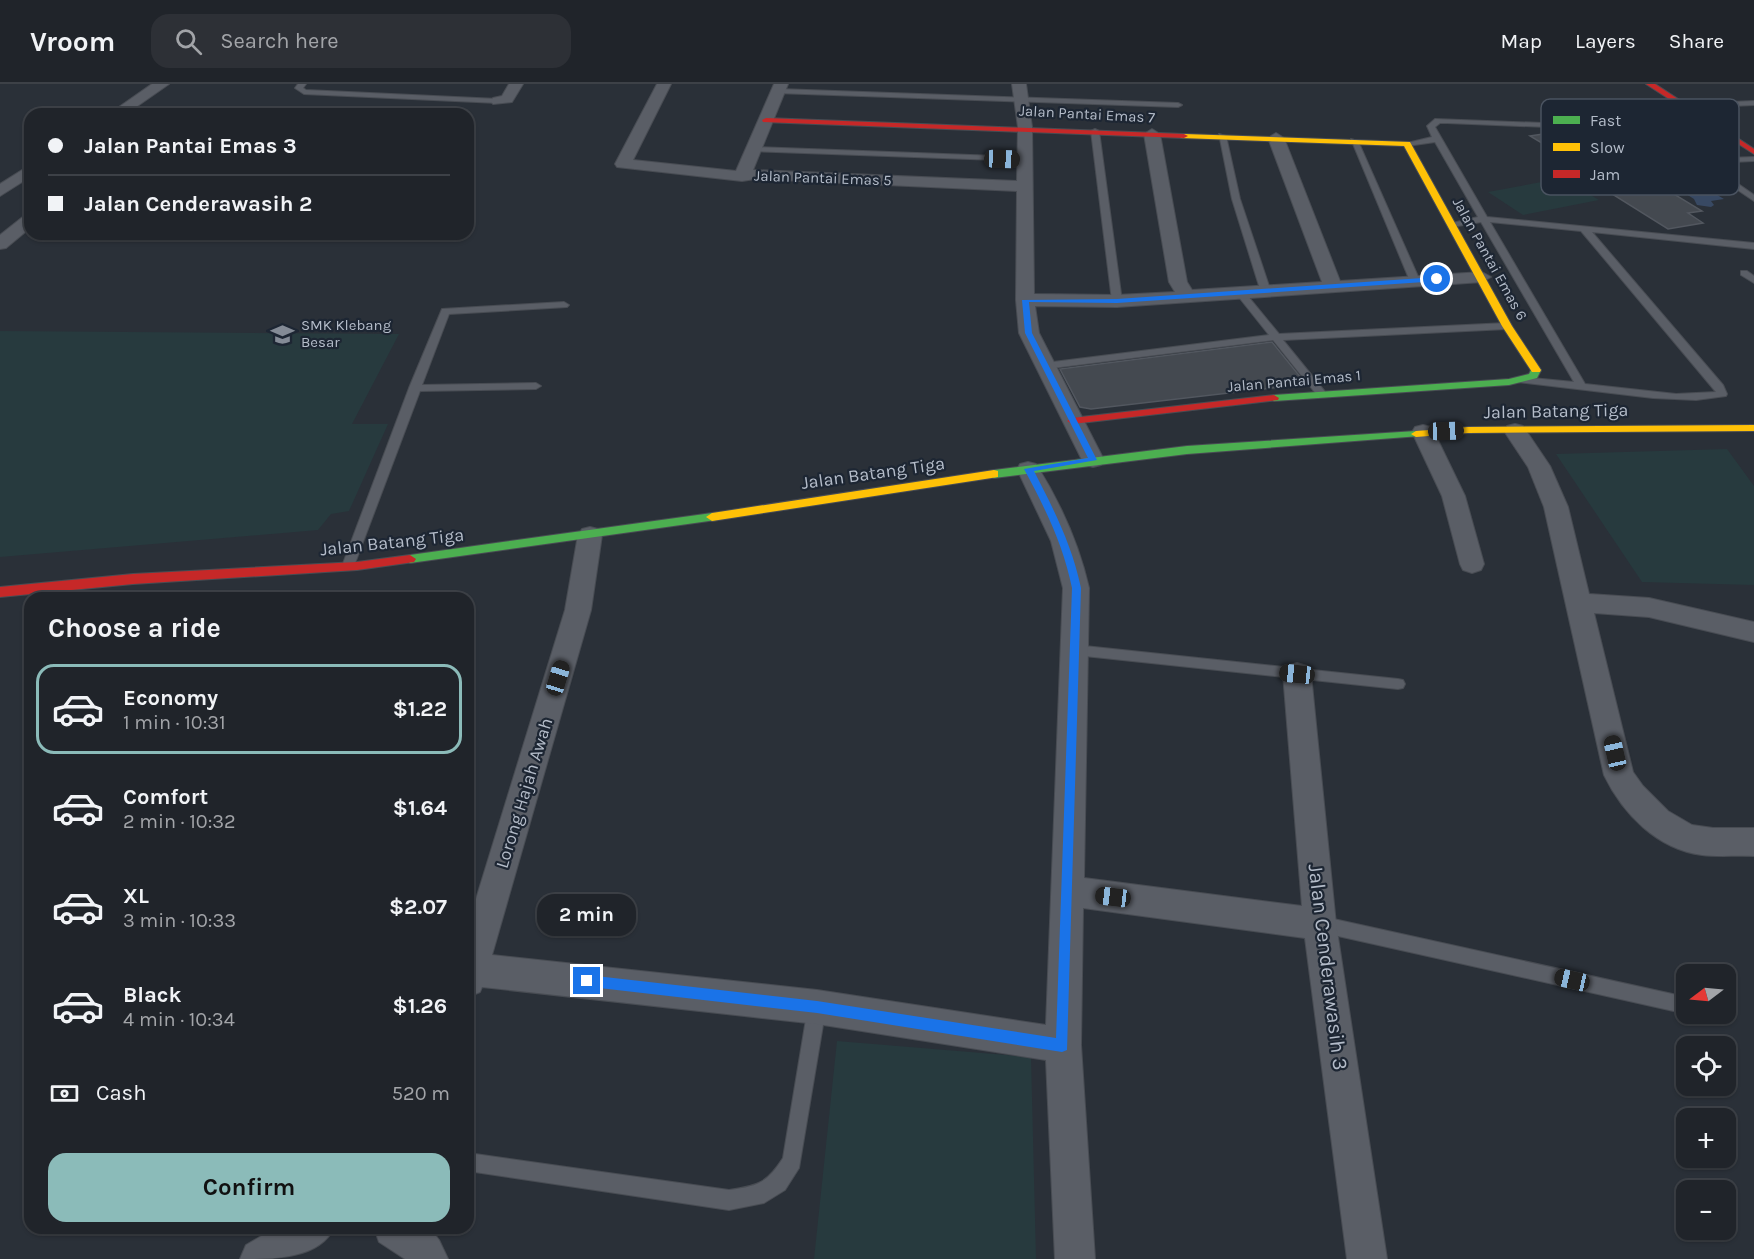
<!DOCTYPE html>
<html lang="en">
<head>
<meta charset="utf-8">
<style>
	body { margin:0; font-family:Karla,sans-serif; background:#2d3036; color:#f1f3f6; height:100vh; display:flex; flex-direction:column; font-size:22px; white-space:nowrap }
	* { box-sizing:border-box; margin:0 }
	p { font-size:20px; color:#a2a4a8 }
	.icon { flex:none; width:33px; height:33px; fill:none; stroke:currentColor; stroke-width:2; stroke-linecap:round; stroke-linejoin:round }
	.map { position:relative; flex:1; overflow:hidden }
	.sheet { position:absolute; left:24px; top:508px; width:450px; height:642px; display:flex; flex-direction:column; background:#20242a; border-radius:18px; box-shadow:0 2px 4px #0004,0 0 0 2px #3d4147 }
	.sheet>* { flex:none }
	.hud { position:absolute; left:24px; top:24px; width:450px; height:132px; border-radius:18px; box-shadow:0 2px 4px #0004,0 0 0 2px #3d4147; display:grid; align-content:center; height:132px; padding:0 24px; background:#20242a }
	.needle { width:39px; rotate:254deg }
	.buttons { position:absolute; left:1676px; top:880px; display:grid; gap:12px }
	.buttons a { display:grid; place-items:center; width:60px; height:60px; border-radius:12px; background:#20242a; box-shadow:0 2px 4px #0004,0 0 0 2px #3d4147; font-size:30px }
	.end { position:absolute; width:27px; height:27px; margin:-14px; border:8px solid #1a73e8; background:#fff; box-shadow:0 0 0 3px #fff }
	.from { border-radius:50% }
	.bubble { position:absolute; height:42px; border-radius:18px; background:#20242a; box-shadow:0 2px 4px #0004,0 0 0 2px #3d4147; font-size:20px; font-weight:700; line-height:42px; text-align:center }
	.car { position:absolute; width:18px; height:36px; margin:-18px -9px; border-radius:8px; box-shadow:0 0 4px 2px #0007; background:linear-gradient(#222 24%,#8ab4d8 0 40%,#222 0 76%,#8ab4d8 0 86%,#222 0) }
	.hud b { display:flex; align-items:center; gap:21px; height:57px; font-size:22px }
	.hud b+b { border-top:2px solid #3d4147 }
	.hud i { width:15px; height:15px; background:#f1f3f6 }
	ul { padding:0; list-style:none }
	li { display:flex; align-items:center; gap:18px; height:90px; margin:0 12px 9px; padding:0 12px; border:3px solid transparent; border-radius:18px }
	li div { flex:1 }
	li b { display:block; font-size:22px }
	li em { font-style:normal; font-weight:700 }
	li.on { border-color:#8bbbb9 }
	li>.icon { width:54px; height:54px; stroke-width:1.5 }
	h2 { padding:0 24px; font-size:27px; line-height:72px }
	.pay { display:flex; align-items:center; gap:15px; height:66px; padding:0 24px; font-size:22px }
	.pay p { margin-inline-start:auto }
	.button { display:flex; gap:12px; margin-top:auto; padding:12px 24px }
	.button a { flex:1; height:69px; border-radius:18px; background:#8bbbb9; color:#111; font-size:24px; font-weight:700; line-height:69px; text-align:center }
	header { display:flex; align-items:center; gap:36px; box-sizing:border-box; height:84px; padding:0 30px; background:#20242a; border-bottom:2px solid #3d4147 }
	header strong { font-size:28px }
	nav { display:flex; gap:33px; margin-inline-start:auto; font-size:21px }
	.search { width:420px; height:54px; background:#2d3036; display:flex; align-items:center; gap:15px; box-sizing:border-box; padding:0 21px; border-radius:18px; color:#a2a4a8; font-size:22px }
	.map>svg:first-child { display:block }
	.green { fill:#273a3e }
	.water { fill:#384963 }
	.building { fill:#444950; stroke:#52575f; stroke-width:1.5 }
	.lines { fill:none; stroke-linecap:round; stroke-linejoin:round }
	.lane-casing { stroke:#484c53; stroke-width:2 }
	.street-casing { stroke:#484c53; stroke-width:2 }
	.fast-casing { stroke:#484c53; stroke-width:2 }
	.slow-casing { stroke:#484c53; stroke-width:2 }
	.jam-casing { stroke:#484c53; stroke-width:2 }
	.lane { fill:#5a5e66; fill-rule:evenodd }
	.street { fill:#5a5e66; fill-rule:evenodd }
	.fast { fill:#4caf50; fill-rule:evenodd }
	.slow { fill:#ffc107; fill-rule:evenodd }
	.jam { fill:#c62828; fill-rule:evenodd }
	.route { fill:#1a73e8 }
	.labels { text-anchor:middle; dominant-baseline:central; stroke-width:4.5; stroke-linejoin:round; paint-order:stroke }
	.far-street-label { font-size:15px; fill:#b4bcc9; stroke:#1d2633 }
	.far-poi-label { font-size:15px; fill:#b4bcc9; stroke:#1d2633; text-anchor:start }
	.street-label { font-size:18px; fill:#b4bcc9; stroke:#1d2633 }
	.near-street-label { font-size:21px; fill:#b4bcc9; stroke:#1d2633 }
	.key { fill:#1d2633; stroke:#4a5360; stroke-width:1.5 }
	.key-label { font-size:16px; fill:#b4bcc9 }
</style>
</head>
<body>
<header>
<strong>Vroom</strong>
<div class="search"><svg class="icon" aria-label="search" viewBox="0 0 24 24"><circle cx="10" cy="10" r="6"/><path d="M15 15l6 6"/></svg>Search here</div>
<nav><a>Map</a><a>Layers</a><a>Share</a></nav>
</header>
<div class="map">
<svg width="1754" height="1175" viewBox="0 0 1754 1175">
	<rect width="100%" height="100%" fill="#2a3038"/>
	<path class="green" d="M1563,94L1599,116L1523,131L1488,108Z
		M0,247L399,250L352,340H388L349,427L331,430L318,446L0,473Z
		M1727,365L1754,402V501L1642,498L1556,370Z
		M837,957L1031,973L1036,1175H814Z"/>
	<path class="water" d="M1668,93H1687L1724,115L1711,117L1714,121L1711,123L1697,121L1694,115L1661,94Z"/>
	<path class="building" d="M1563,47L1576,54L1580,53L1702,127L1688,129L1703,139L1668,145L1596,100L1607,98L1530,52Z
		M1272,258L1306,300L1091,325L1080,323L1060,285Z"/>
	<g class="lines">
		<defs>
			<path id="lane" d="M298,0H306L303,4L306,6L498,15L502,17L498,19L304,10L295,4Z
				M779,5L1178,19L1182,21L1178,23L776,9L775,7Z
				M1754,17V21L1686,24L1682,22L1686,20Z
				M1435,35L1646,43L1667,50L1701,75L1754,73V77L1708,79L1754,111V117L1661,54L1645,47L1447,39H1440L1435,43L1487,133L1754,159V165L1592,148L1723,301L1727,310L1726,312L1696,316L1653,314L1518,298V294L1522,293L1574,298L1481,138L1452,143L1448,140L1478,133L1435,58L1407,62L1403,60L1432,53L1427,42ZM1490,138L1581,147L1716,308L1676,310L1585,300Z
				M1095,45L1099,47L1122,217L1117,220L1112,217L1091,47Z
				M1219,50L1226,52L1240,115L1270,205L1268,207L1260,205L1232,115Z
				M1351,55L1358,57L1420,197L1418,199L1410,197Z
				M753,63L1025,73L1029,75L1025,77L750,67L749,65Z
				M1741,187H1747L1754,192V199L1741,191Z
				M1239,204L1242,205L1279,250L1507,239L1512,242L1507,245L1283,256L1326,309L1321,312L1317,311L1273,256L1045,285L1040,282L1045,279L1269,251L1234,207Z
				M564,218L569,221L567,223L449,230L422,301L536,299L541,302L536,305L420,307L354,482L348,486L344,485L342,482L409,304L442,225Z
				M1075,561L1398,595L1403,596L1405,600L1403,604L1398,605L1075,571L1068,566Z
				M1320,832L1686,913L1687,930L1320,848L1314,845L1312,840L1314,835Z
				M817,914L823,917L826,923L799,1084L785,1106L764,1119L729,1126L468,1087V1069L729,1106C758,1102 767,1099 783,1074L808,923L811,917Z"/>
			<path id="street" d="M152,0H169L126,30H109Z
				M509,0H523L512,18L493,20L491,17L493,14L502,12Z
				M657,0H671L633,76L736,87L774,0H788L753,86L1017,97L1018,43L1012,0H1026L1032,43L1034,210L1117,211L1175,208L1169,198L1144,50L1152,45L1160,50L1187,198L1192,206L1322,198L1268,54L1276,49L1284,54L1340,197L1482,188L1491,193L1482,198L1117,223L1035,222L1039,249L1104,376L1101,381L1093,383L1085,381L1082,376L1019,249L1016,216L1017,107L755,95L742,97L617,83L615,80Z
				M30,81V93L0,112V100Z
				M30,131V144L6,164L0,165V151L24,132Z
				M1515,340L1523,342L1550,382L1568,423L1589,510L1649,514L1754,538V558L1649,533L1594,529L1633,688L1643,702L1668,727L1692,741L1713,744H1754V772C1737,771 1719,773 1702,771C1657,765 1623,730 1604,691L1544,423L1528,383L1504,347L1507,342Z
				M1423,341L1431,343L1434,348L1465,412L1484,480L1481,486L1472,489L1463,486L1460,480L1442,412L1412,348L1415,343Z
				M1028,378L1036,380C1060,418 1079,460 1089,504L1084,794L1302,822L1283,590L1287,582L1297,579L1307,582L1311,590L1336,840L1387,1175H1347L1305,854L1083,824L1081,961L1095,1175H1055L1046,976L817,940L482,903L480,908L468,913V841L565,526L578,451L582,445L590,443L598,445L602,451L591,526L492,871L817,906L1046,941L1063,504L1051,457L1017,385L1020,380Z
				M275,1144H334C319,1175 274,1175 240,1175L246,1161Z
				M374,1144H430L439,1156L448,1175H405L379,1158Z"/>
			<path id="fast" d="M1536,283L1541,286L1537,294L1509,301L1274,317L1269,314L1274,311L1509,295L1529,290L1532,284Z
				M1416,347L1420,348V352L1187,370L994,394L988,390L994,386L1187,362Z
				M712,429L718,433L716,436L410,479L404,475L410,471Z"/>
			<path id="slow" d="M1184,50L1410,58L1512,242L1541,286L1540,288H1532L1502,242L1404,62L1181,54L1180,52Z
				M1754,341V347L1468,349L1416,353L1411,350L1416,347L1468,343Z
				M994,386L998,387V393L712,437L706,433L712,429Z"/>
			<path id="jam" d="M1646,0H1655L1754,65V70Z
				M766,34L1184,50L1188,52L1184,54L763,38L762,36Z
				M1274,311L1279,314L1278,316L1072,340L1067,337L1072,334Z
				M410,471L416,475L414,478L357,486L133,500L0,513V503L133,490L357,478Z"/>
		</defs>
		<use href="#lane" class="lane-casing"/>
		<use href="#street" class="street-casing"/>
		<use href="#fast" class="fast-casing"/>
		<use href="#slow" class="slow-casing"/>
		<use href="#jam" class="jam-casing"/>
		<use href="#lane" class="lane"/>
		<use href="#street" class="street"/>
		<use href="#fast" class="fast"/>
		<use href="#slow" class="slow"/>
		<use href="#jam" class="jam"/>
	</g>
	<path class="route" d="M1437,193L1439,197L1117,219L1029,218L1032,249L1097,376L1034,387C1054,426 1072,461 1081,504L1067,966L1062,968L817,929L582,902L581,897L587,891L817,917L1056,954L1072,504C1063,460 1045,424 1024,385L1088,374L1025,249L1022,216L1117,215Z"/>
	<defs>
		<symbol id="school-bare" viewBox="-9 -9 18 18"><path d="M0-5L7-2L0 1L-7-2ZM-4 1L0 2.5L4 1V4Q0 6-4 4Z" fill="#848b96" stroke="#1d2633" stroke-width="2.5" paint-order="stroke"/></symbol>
	</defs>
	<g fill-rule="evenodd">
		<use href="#school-bare" x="266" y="234" width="33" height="33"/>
	</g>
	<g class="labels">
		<g class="far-street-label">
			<text transform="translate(1087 30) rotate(3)">Jalan Pantai Emas 7</text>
			<text transform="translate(823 94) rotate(2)">Jalan Pantai Emas 5</text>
			<text transform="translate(1490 175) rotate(61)">Jalan Pantai Emas 6</text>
			<text transform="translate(1294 297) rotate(-5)">Jalan Pantai Emas 1</text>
		</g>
		<g class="far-poi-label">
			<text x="301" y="241">SMK Klebang<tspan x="301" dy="17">Besar</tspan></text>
		</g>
		<g class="street-label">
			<text transform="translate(1556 327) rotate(-1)">Jalan Batang Tiga</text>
			<text transform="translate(873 389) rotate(-8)">Jalan Batang Tiga</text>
			<text transform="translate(392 458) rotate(-6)">Jalan Batang Tiga</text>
			<text transform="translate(524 709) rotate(-73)">Lorong Hajah Awah</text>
		</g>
		<g class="near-street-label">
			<text transform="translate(1328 883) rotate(83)">Jalan Cenderawasih 3</text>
		</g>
	</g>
	<rect x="1541" y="15" width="198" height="96" rx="9" class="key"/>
	<rect x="1553" y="32" width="27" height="8" fill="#4caf50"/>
	<rect x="1553" y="59" width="27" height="8" fill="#ffc107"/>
	<rect x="1553" y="86" width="27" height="8" fill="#c62828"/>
	<g class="key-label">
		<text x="1590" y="42">Fast</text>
		<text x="1590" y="69">Slow</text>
		<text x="1590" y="96">Jam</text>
	</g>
</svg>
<div class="buttons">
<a><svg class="needle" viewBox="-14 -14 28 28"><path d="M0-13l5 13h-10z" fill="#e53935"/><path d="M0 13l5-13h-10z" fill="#a2a4a8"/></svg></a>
<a><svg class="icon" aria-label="locate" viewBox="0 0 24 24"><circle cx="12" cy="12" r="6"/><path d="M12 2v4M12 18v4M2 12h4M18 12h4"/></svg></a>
<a>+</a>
<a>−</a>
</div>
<i class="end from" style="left:1437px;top:195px"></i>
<i class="end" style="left:587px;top:897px"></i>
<div class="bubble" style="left:537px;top:810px;width:99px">2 min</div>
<i class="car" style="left:1002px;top:75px;rotate:92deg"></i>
<i class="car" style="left:1446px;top:347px;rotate:88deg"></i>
<i class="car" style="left:1297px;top:590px;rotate:276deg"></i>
<i class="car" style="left:558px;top:594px;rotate:17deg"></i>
<i class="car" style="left:1615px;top:669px;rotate:347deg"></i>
<i class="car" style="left:1113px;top:813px;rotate:277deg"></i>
<i class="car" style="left:1572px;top:896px;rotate:283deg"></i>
<div class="hud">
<b><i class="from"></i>Jalan Pantai Emas 3</b>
<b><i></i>Jalan Cenderawasih 2</b>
</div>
<section class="sheet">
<h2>Choose a ride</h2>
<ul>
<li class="on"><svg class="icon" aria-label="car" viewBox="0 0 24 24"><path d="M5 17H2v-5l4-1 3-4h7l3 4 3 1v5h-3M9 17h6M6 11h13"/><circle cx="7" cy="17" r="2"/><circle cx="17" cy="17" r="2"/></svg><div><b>Economy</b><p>1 min · 10:31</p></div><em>$1.22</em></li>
<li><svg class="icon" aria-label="car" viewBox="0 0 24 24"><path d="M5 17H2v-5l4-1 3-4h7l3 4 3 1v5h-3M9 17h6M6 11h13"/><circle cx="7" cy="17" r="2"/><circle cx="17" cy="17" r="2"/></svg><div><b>Comfort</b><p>2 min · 10:32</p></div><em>$1.64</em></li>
<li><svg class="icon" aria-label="car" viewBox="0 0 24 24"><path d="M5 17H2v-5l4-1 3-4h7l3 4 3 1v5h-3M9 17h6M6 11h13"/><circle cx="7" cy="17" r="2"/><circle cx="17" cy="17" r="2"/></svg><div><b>XL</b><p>3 min · 10:33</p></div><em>$2.07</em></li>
<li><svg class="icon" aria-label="car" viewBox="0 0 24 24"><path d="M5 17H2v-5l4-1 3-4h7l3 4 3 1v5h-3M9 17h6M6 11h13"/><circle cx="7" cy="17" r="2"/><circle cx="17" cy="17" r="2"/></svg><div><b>Black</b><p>4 min · 10:34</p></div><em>$1.26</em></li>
</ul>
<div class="pay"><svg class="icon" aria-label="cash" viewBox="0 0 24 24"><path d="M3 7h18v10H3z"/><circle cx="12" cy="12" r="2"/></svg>Cash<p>520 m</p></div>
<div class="button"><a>Confirm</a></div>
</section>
</div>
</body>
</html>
